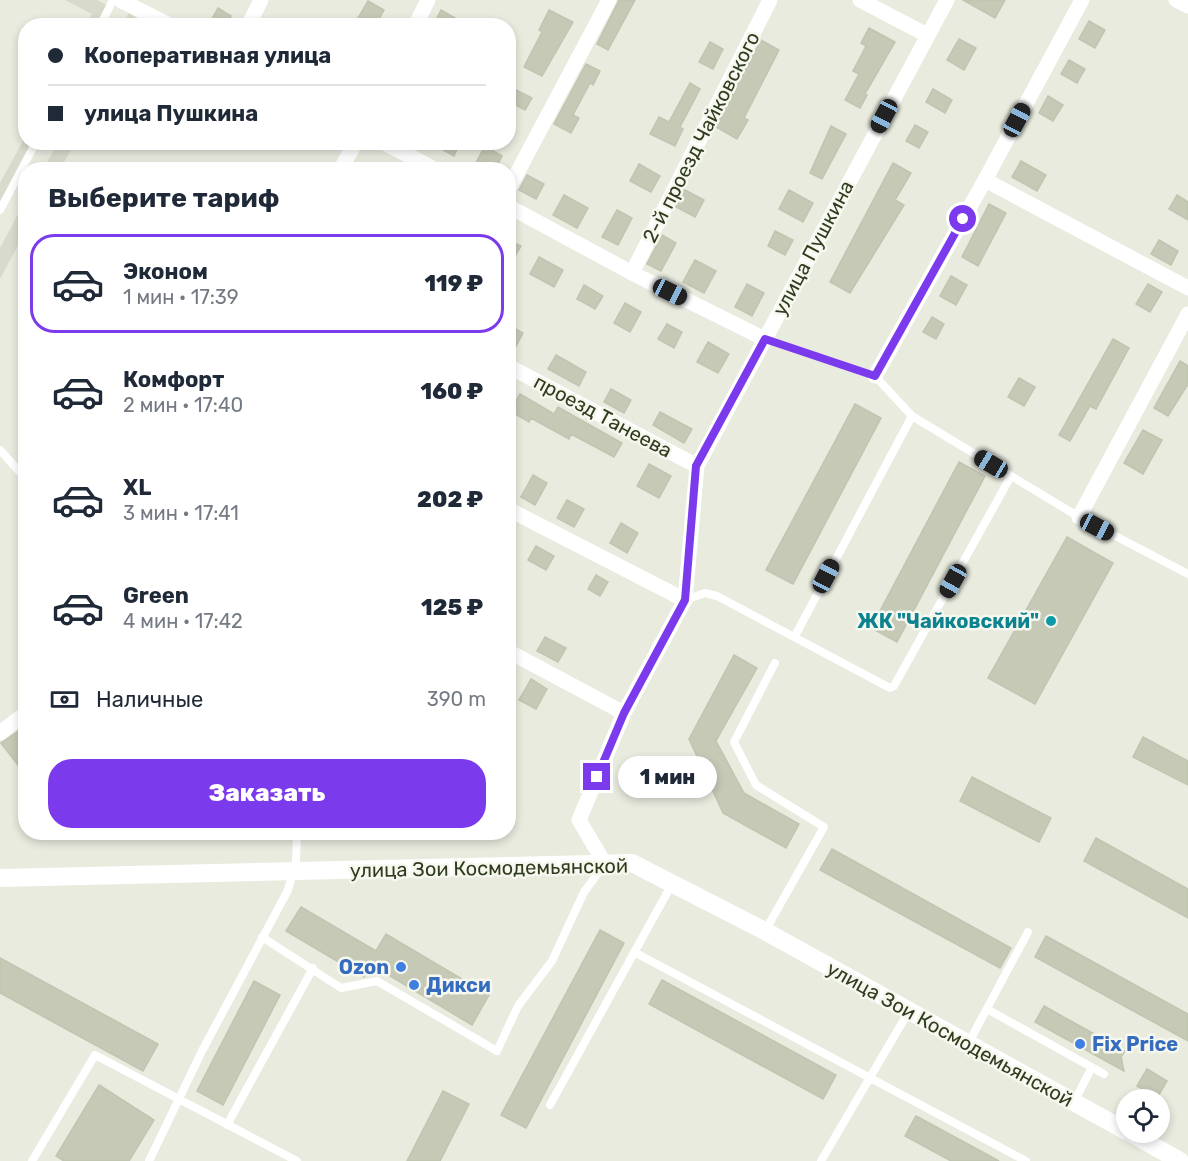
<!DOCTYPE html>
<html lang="ru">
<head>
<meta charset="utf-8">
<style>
	body { margin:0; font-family:Rubik,sans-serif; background:#f6f6f7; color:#1f2937; height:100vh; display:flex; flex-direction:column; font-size:22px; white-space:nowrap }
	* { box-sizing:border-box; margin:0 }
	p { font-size:20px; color:#747a83 }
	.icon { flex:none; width:33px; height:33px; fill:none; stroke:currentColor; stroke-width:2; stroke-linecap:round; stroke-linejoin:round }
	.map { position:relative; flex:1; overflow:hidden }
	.details { position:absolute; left:18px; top:162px; width:498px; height:678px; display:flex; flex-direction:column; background:#fff; border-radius:24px; box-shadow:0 3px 9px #0003 }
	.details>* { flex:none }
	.guide { position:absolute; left:18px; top:18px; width:498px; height:132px; border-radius:24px; box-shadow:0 3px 9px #0003; display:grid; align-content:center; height:132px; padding:0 30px; background:#fff }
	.fabs { position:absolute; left:1116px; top:1089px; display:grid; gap:12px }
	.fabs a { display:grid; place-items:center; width:54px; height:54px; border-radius:50%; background:#fff; box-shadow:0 3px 9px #0003; font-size:30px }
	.end { position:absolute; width:27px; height:27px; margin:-14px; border:8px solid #7c3aed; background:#fff; box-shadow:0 0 0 3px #fff }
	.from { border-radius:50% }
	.bubble { position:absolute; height:42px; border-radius:21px; background:#fff; box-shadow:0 3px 9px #0003; font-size:20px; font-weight:800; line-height:42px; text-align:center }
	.car { position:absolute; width:18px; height:36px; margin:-18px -9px; border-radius:8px; box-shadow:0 0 4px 2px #0007; background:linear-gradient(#222 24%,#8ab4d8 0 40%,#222 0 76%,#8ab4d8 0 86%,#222 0) }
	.guide b { display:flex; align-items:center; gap:21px; height:57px; font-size:22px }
	.guide b+b { border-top:2px solid #e0e1e3 }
	.guide i { width:15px; height:15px; background:#1f2937 }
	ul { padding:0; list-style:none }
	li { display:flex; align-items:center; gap:18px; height:99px; margin:0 12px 9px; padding:0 18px; border:3px solid transparent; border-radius:24px }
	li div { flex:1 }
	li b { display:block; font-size:22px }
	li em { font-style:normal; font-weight:800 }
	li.active { border-color:#7c3aed }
	li>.icon { width:54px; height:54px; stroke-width:1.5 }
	h2 { padding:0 30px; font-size:27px; line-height:72px }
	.pay { display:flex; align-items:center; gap:15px; height:66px; padding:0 30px; font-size:22px }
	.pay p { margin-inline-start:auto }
	.cta { display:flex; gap:12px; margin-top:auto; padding:12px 30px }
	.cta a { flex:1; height:69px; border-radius:24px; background:#7c3aed; color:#fff; font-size:24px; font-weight:800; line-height:69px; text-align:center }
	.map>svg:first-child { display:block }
	.built { fill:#d8dbcc }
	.building { fill:#c5c9b6; stroke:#c0c5b0; stroke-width:1.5 }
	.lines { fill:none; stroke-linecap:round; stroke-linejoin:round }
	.service { stroke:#fff; stroke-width:8 }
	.minor { stroke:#fff; stroke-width:15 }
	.tertiary { stroke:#fff; stroke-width:18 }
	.route { stroke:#7c3aed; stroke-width:8 }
	.culture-dot { fill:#0f9aa8; stroke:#f6f7ef; stroke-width:2 }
	.shop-dot { fill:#3f7fe0; stroke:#f6f7ef; stroke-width:2 }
	.labels { text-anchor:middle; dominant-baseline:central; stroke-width:5; stroke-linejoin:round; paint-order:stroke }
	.street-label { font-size:20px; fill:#303c1e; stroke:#f6f7ef }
	.culture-label { font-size:20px; font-weight:bold; fill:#0d838f; stroke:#f6f7ef; text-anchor:end }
	.shop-label { font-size:20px; font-weight:bold; fill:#366cbe; stroke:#f6f7ef; text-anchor:start }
</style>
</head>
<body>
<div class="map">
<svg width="1188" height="1161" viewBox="0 0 1188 1161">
	<rect width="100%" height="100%" fill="#e8ebde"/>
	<path class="built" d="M65,0H97L111,7L101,25H86L92,14Z
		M129,13L141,21L139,25H122Z
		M25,137L26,142L37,143L0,211V183Z
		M58,143H75L60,169H43Z
		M25,201V232L0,279V248Z"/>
	<path class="building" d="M619,0H635L608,50L597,44Z
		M963,0H1005L995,18Z
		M368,1L384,10L375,26L358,18Z
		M218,8L231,16L226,26H208Z
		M441,10L469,26H433Z
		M549,10L573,22L542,76L524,67L542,32L539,30Z
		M1089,21L1105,30L1095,48L1079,39Z
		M869,28L895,42L865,94L867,95L860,108L845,100L859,74L853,71L866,46L861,43Z
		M959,39L976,48L964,70L947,60Z
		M761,40L779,50L744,118L748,120L737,139L716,127Z
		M710,42L723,49L713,69L699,62Z
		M1069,60L1085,69L1077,83L1061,74Z
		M586,64L600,71L593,85L590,83L573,115L579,118L571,133L554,124Z
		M690,83L700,89L680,127L683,129L675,146L650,134L659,117L669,122Z
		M933,89L952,100L945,113L926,102Z
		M516,90L532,98L525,110L510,102Z
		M1048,96L1063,105L1053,121L1039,113Z
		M915,125L928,132L919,148L906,141Z
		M831,126L846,134L822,179L810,173Z
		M429,142H460L454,156Z
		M485,146L502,156L495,170H472Z
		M1021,161L1046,175L1037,191L1012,177Z
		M893,163L911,173L895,200L904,205L850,293L830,282Z
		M639,164L660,176L651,192L630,181Z
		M527,175L544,184L536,199L519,190Z
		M685,190L704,200L695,217L676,207Z
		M789,190L813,203L803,222L779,209Z
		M564,195L588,208L577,228L553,215Z
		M1177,195L1188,202V220L1169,209Z
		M989,204L1006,213L978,266L962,257Z
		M617,210L632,218L618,245L602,237Z
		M775,231L793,240L785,255L768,246Z
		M662,235L676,243L661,271L647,264Z
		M508,240L521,246L508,268Z
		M1159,240L1178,251L1171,265L1151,254Z
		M539,257L563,270L554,287L530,274Z
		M695,260L716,271L704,293L683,282Z
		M951,276L967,285L956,305L940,296Z
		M747,284L764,293L752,316L735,307Z
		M1148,284L1162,292L1150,312L1136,304Z
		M584,285L603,296L595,309L577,299Z
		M625,303L641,312L630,332L614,323Z
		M932,317L944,324L936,339L923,332Z
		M667,324L682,332L674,348L658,339Z
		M508,325L523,333L510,357L508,356Z
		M1113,339L1129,348L1096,409L1090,406L1070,441L1059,435Z
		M708,342L729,354L718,373L697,362Z
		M556,355L586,372L579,386L548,369Z
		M1180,361L1188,366V384L1168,416L1154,408Z
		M1019,378L1035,387L1024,406L1008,397Z
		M611,389L631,400L624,413L604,402Z
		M520,394L554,414L558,407L622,443L614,457L571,434L569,439L531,418L529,422L510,411Z
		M855,404L881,418L793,584L766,570Z
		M660,412L692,429L684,443L653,425Z
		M1143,430L1162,440L1143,474L1124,463Z
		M959,462L985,476L897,642L871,628Z
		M649,464L671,476L659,498L637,486Z
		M533,475L547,483L535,505L521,497Z
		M567,500L584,509L574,527L557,518Z
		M621,523L638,533L627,553L610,543Z
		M1067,537L1113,563L1035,704L988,678Z
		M536,546L554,556L546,570L528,560Z
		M596,575L608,582L600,596L588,589Z
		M545,637L566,648L558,662L537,651Z
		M734,655L757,668L716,741L744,793L799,824L786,848L723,813L689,739Z
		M531,679L547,689L536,709L519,700Z
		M26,726V759L18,765L1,743Z
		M1143,737L1188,761V785L1133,757Z
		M972,777L1051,818L1039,842L960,801Z
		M1096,838L1188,889V918L1084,861Z
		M832,849L1011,948L1000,968L820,870Z
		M301,907L376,951L386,934L489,995L472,1025L372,965L364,977L286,931Z
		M600,930L624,943L526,1128L501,1115Z
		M1046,936L1188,1014V1041L1035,957Z
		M0,958L158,1044L143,1071L0,993Z
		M662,980L836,1075L823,1099L649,1004Z
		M254,981L280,995L223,1105L197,1091Z
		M1044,1006L1125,1051L1121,1057L1124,1071L1035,1022Z
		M1147,1069L1167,1081L1157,1098L1137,1086Z
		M99,1085L154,1120L129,1161H64L56,1156Z
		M443,1091L469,1104L440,1161H407Z
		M916,1116L999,1161H951L905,1136Z"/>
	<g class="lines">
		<path class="service" d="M100,26L113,0
			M0,210L36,142
			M765,339L875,376L912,416L1079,517L1188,574
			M0,450L26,479
			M685,600L705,593L717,596L890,688L894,686L1011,476
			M795,636L912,416
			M765,931L824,827L756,785L734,742L775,663
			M262,937L341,988L377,981L497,1051L518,1006L552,961L584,892L604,865
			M634,952L1026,1161
			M987,1009L1104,1074
			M969,1042L1028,932
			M1074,1102L1092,1067
			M550,1105L672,884
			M227,1125L313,968
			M32,1161L95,1055L297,1161
			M149,1161L202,1051L288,890L296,862L297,832
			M821,1161L909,1011"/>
		<path class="minor" d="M120,0L171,26
			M860,0L927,35
			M1176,0L1188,6
			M248,26L261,0
			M415,26L428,0
			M383,142L436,170
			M340,170L356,142
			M985,180L1188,288
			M508,190L609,0
			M508,206L632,273L765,339
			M632,273L770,0
			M508,366L697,466
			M875,376L985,180L1082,0
			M508,509L685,600
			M1079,517L1188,314
			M508,651L624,713
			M0,733L26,713
			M605,864L579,820L624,713L685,600L697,466L947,0"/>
		<path class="tertiary" d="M0,878L632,863L765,931L1126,1131
			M1129,1132L1180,1161"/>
	</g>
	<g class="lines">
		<path class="route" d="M597,777L624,713L685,600L696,466L765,339L875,376L963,219"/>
	</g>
	<circle class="culture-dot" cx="1051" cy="621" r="6"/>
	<g class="shop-dot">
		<circle cx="401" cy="967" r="6"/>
		<circle cx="414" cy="985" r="6"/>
		<circle cx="1080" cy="1044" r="6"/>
	</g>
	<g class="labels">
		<g class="street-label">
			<text transform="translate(701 137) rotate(-63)">2-й проезд Чайковского</text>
			<text transform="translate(813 248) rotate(-62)">улица Пушкина</text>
			<text transform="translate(603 416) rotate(28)">проезд Танеева</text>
			<text transform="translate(489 868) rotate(-1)">улица Зои Космодемьянской</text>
			<text transform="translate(950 1034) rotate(29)">улица Зои Космодемьянской</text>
		</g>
		<g class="culture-label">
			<text x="1039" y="621">ЖК "Чайковский"</text>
		</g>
		<g class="shop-label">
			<text x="389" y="967" text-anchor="end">Ozon</text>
			<text x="426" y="985">Дикси</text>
			<text x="1092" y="1044">Fix Price</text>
		</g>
	</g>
</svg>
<div class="fabs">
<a><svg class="icon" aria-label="locate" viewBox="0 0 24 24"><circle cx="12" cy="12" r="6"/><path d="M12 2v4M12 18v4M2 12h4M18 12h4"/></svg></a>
</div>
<i class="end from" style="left:963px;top:219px"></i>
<i class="end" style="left:597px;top:777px"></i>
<div class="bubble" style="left:618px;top:756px;width:99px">1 мин</div>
<i class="car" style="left:884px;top:116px;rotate:208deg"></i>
<i class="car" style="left:1017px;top:120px;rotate:28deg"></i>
<i class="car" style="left:670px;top:292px;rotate:116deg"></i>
<i class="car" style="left:991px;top:464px;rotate:301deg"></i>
<i class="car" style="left:1097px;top:527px;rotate:118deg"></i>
<i class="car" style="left:826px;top:576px;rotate:28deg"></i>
<i class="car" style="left:953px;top:581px;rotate:209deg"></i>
<div class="guide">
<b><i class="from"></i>Кооперативная улица</b>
<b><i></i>улица Пушкина</b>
</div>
<section class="details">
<h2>Выберите тариф</h2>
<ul>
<li class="active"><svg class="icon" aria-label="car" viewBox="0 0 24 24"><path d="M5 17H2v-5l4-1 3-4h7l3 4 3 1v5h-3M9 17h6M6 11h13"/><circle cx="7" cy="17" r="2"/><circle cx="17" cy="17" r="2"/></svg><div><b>Эконом</b><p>1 мин · 17:39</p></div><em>119 ₽</em></li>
<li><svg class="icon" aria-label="car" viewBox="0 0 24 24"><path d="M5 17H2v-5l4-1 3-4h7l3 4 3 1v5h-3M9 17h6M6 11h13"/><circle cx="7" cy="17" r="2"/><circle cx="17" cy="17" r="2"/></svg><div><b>Комфорт</b><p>2 мин · 17:40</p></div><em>160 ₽</em></li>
<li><svg class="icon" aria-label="car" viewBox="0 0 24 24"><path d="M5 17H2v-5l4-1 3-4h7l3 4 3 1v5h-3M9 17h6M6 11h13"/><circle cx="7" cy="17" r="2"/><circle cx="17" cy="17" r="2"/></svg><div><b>XL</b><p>3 мин · 17:41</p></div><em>202 ₽</em></li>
<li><svg class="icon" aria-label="car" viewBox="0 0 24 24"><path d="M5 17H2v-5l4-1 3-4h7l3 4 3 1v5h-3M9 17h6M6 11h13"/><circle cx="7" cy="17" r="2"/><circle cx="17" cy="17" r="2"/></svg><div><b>Green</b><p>4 мин · 17:42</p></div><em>125 ₽</em></li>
</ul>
<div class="pay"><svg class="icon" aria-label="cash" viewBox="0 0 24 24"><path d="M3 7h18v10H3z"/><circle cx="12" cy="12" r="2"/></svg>Наличные<p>390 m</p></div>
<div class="cta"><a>Заказать</a></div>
</section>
</div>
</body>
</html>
